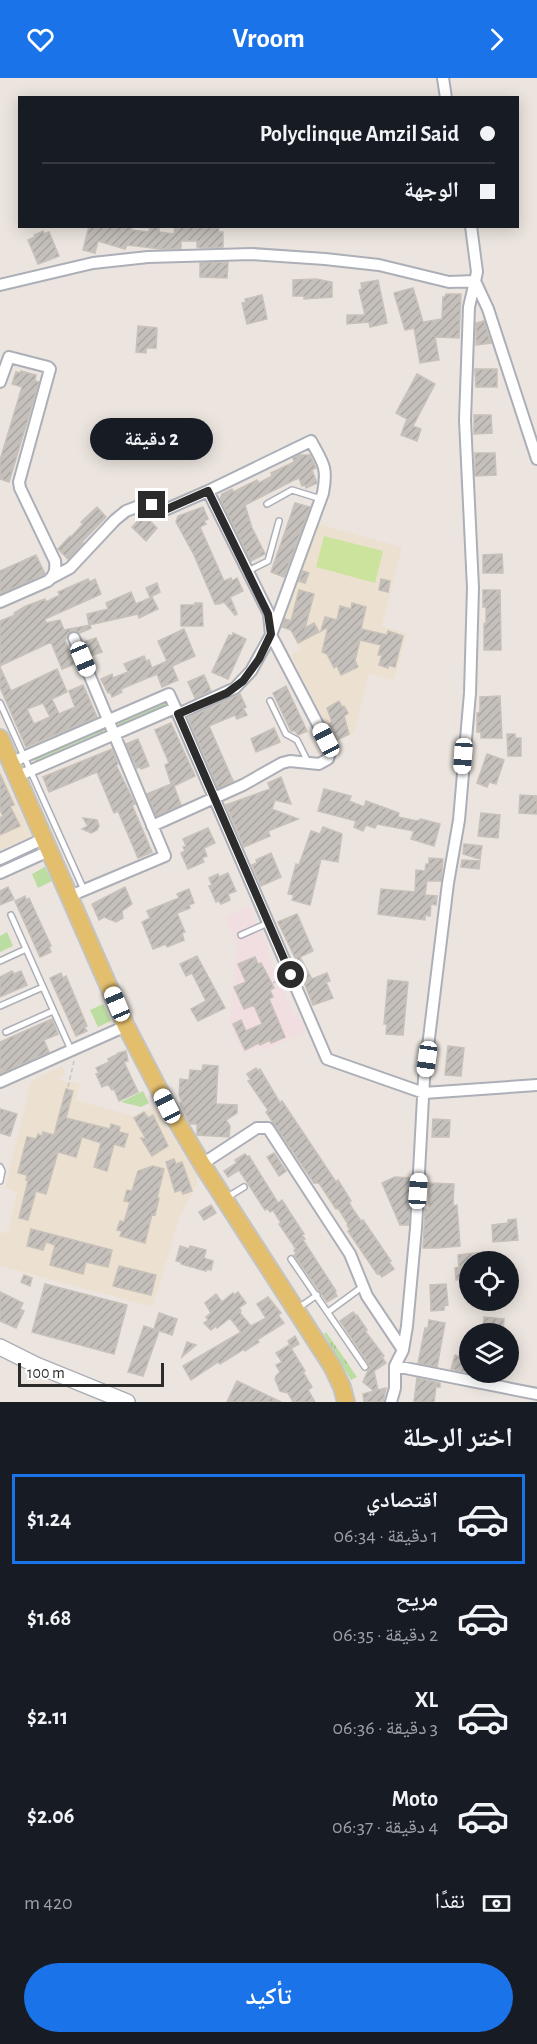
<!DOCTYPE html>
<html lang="ar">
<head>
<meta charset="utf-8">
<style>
	body { margin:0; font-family:"Alegreya Sans","Noto Naskh Arabic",sans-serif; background:#242831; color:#f1f3f6; direction:rtl; height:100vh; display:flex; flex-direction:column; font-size:22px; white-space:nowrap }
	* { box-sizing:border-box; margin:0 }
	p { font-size:20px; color:#9ea1a6 }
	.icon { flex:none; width:33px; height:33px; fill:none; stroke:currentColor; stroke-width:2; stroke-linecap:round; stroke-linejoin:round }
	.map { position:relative; height:1324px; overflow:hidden; direction:ltr }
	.drawer { display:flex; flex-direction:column; background:#171b24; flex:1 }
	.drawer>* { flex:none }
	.hud { position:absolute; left:18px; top:18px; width:501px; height:132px; border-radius:0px; box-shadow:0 3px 15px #0003; direction:rtl; display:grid; align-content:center; height:132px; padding:0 24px; background:#171b24 }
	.controls { position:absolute; left:459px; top:1173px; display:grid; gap:12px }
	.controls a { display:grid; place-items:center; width:60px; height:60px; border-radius:50%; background:#171b24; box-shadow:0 3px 15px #0003; font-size:30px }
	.scale { position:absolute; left:18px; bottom:15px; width:146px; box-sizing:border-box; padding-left:6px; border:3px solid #2c2c2c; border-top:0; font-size:16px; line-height:21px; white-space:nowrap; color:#2c2c2c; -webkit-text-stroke:4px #fff; paint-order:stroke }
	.end { position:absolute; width:27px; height:27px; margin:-14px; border:8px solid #2c2c2c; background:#fff; box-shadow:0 0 0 3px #fff }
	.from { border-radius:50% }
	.bubble { position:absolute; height:42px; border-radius:21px; background:#171b24; box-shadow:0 3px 15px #0003; font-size:20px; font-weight:700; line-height:42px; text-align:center; direction:rtl }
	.car { position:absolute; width:18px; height:36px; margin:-18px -9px; border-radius:8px; box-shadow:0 0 4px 2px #0007; background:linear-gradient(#fff 24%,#345 0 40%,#fff 0 76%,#345 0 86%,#fff 0) }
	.hud b { display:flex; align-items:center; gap:21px; height:57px; font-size:22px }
	.hud b+b { border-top:2px solid #363941 }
	.hud i { width:15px; height:15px; background:#f1f3f6 }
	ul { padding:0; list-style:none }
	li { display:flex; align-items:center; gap:18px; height:90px; margin:0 12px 9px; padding:0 12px; border:3px solid transparent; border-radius:0px }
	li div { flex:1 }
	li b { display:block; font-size:22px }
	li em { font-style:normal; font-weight:700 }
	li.on { border-color:#1a73e8 }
	li>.icon { width:54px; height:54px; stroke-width:1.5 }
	h2 { padding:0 24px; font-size:27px; line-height:72px }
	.pay { display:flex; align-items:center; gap:15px; height:66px; padding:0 24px; font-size:22px }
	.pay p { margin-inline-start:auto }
	.cta { display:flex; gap:12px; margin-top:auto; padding:12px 24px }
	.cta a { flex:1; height:69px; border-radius:36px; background:#1a73e8; color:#fff; font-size:24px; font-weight:700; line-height:69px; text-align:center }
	header { display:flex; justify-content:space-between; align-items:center; height:78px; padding:0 24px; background:#1a73e8; color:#fff; font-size:27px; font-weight:700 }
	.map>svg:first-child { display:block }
	.education { fill:#ece1d1 }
	.medical { fill:#f1dee0 }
	.grass { fill:url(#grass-tufts) }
	.pitch { fill:#cce39e }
	.building { fill:url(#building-hatch); stroke:#c7c1b9; stroke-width:1.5; fill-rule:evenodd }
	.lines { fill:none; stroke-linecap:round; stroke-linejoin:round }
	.lane-casing { stroke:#acafb7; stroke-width:8 }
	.street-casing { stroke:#acafb7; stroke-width:14 }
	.secondary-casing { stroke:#acafb7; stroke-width:18 }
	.primary-casing { stroke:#c4c4c4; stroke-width:20 }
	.path { stroke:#c4c4c4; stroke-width:1.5; stroke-dasharray:4.5 3; stroke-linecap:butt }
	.lane { stroke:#fff; stroke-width:5 }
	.street { stroke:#fff; stroke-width:10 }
	.secondary { stroke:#fff; stroke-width:15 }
	.primary { stroke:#e3be6d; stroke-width:16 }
	.route { stroke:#2c2c2c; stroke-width:8 }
</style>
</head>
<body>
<header><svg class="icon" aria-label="forward" viewBox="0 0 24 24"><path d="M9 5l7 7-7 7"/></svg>Vroom<svg class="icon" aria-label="heart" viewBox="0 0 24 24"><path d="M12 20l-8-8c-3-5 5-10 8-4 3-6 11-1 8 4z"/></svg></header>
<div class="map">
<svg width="537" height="1324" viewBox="0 0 537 1324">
	<defs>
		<pattern id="grass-tufts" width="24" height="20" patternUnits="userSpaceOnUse" patternTransform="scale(1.5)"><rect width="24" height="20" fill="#bbdda1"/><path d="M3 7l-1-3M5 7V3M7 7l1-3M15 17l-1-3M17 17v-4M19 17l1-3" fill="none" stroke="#a1be8b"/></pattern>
		<pattern id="building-hatch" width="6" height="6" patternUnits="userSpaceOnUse" patternTransform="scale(1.5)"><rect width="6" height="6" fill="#c5c0bb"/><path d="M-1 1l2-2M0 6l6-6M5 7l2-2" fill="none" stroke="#a9a5a1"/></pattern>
	</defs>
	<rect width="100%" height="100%" fill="#ece5df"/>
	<path class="education" d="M318,446L402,469L382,548L407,555L394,602L369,596L354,655L335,665L291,577L300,571L289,551L281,548Z
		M0,689L31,758L0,772Z
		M62,988L65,997L58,1002L80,1006L76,1022L134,1038L155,1028L198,1099L196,1108L180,1138L153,1229L0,1188V1154L8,1155L17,1114L5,1110L31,1003Z"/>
	<path class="medical" d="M249,828L269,871L266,873L294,937L298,936L306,954L265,972L256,970L244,976L229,946L237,867L225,839Z"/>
	<path class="grass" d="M165,624L166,627L119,647L117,644Z
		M105,649L106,652L35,683L34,680Z
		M45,789L52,803L38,810L32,796Z
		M7,854L13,868L0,874V858Z
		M103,926L111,943L98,949L90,932Z
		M143,1013L149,1025L141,1029L121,1024Z
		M326,1254L357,1299L351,1302L324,1256Z"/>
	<path class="pitch" d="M324,458L383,473L375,505L316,489Z"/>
	<path class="building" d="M89,148H132L131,152L149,154L150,148H159V154L174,156L175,148L219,150L218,154H223V169L200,170L197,169V163H181V171H161L127,167L125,171L98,163L95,175L83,172Z
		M43,153L44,156L49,154L59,178L38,186L28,162L35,159L34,157Z
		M228,184L227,200L200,199V185Z
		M316,201L332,204V219L304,221V218H293V202Z
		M378,202L387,245L370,249L369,244L347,246V237H365L359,212L362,211L361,205Z
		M413,210L423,244L442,241L443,219H445L446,216H461L459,260L435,259L439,282L420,285L414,250L405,252L394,215Z
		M262,217L267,241L247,246L242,225L246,224L245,221Z
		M484,243L491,265L476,267V245Z
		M138,248L157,250L156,270H146V275L136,274Z
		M475,291H497V309H476Z
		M21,293L36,297L35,303L39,304L9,404L0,401V382L22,309L12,306L16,294L20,295Z
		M417,296L435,306L413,348L421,351L417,363L401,357L407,341L396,335Z
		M474,337H491L492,355L474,356Z
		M475,375H495L496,397L475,398Z
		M300,377H310L316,390L312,392L317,405L306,410L305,407L302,408L299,400L294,402L245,427L252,450L265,476L251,483L220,421L222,416L232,411L233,414L257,402L259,405L272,398L271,395L294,384L293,380Z
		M295,425L310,429L284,499L271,494Z
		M97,429L106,439L82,464L83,465L68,481L58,471L70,458L71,459L83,446L81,444Z
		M203,429L208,441L204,443L206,446L200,449L224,503L231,500L232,503L237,500L243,513L230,519L237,536L235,537L224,524L219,526H215L194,477L176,444L178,438Z
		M144,437L157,450L146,463L132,449Z
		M502,476L503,495H483V477Z
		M36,477L45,496L0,516V493Z
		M303,493L309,495L305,505L299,503Z
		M88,501L90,504L95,501L101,516L45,541L46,545L60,542L64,552L90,547L91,550L80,555L76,553H71L65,562L75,586L62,591L51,564L0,588V543L15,537L14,535L26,528L45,521L46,524L60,517L58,514Z
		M381,501L390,503L388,514L379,512Z
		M157,505L160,514L150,519L146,510Z
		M299,512L314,516L305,550L314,545L319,554L298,565L291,552L282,549L285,541L291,543Z
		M483,512H500L501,572H484V546L486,545V529H483Z
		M131,514L136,526L152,519L158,531L139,540L138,536L89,547L87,536L108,531L106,525Z
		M195,525H202L203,548H181V527H195Z
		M352,525L366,529L361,551L387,557L388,553L403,558L395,589L388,587V590L379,587L382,577H378L381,567L360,562L355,583L358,589L341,597L337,588L334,590L327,576L322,574L328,549L321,553L325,539L337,542L340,528L351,531Z
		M184,551L195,578L172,588L178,602L162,609L157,596L121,611L122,614L112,619L110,614L108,615L101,601L112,596L113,600L128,594L124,586L144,578L146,583L149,582L152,590L167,583L158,563Z
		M233,555L246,561L228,601L212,594L229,557L232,558Z
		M96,560L102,574L90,578L84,564Z
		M0,589L11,613L57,591L67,614L52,621L59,636L75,629L69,613L83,607L97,639L26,669L0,609ZM43,625L50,639L34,646L27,631Z
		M204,597L211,613L195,620L188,604Z
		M286,608L307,653L298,657L295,653H291L273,615Z
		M240,616L246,629L243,630L247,637L237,641L235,637L209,648L233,703L218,710L188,640Z
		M500,618L502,660H481V654H477V635L480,634V619Z
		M339,623L342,629L344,628L348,635L344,638L349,656L337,662L329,646L332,644L327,630Z
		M171,645L195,698L174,708L181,727L156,738L147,716L171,706L165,687L169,685L155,652Z
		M274,650L280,664L256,674L251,661Z
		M507,656H515V660H521V678H508Z
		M138,661L149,688L141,691L140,689L137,690L126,666Z
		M112,671L118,686L116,687L135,726L132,727L152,774L138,780L118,733L114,735L97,694L49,714L43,699Z
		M487,676L504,682L496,706L489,704L487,709L477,705Z
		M0,696L14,727L10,728L20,748L0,757V740L3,738L0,732Z
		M281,699L291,726L275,722L272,731L298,741L268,753L270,758L244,769L226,727L270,711L268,705Z
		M324,711L351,718L349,723L364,729L366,723L399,735L398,739L417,743L421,741L440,746L434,768L411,761L414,753L377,746L375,750L366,747L363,753L354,749L356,743L318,733Z
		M520,717L537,718V736L519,735Z
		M481,735L500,737L498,760L478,758Z
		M83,740L97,742L99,748L97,752L91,755L82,751L88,748Z
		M323,749L342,756L338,784L321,781L310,827L292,822L294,817L288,816L296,786L299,787L311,753L320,756Z
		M208,750L215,765L204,770L207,778L202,780L204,784L188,791L181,775L185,773L183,769L186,768L183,761Z
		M464,766L482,768L480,781L463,776Z
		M271,775L281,799L261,808L252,787L257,785L256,782Z
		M429,780L443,781L441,803H427L425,817L437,818L436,827L431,826L430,838L425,837V842L378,836L381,811L415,814L416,792L425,793L426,786H429Z
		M462,782L480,783L479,791L461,789Z
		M228,795L236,813L228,816L230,822L221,826L219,823L216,824L209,808L212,807L209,800L218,796L219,799Z
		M8,809L14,821L0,827V813Z
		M125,809L132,826L122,833L123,840L116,844L104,839L99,842L92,826Z
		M189,811L194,825L189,827L190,830L177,835L185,854L182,855L184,862L167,869L166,866L153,871L142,844L150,840L147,833L179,820L177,816Z
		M25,818L26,822L29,820L51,868L49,869L51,874L40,879L15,823Z
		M297,836L313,873L300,879L312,901L327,895L330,903L326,904L333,920L313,927L304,904L306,903L278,844Z
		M197,878L225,930L198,943L191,931L206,923L192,895L186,898L180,886Z
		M255,879L258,886L261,885L274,910L270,912L273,919L269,921L285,959L271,965L270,962L260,967L259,965L245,972L233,946L241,942L246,953L262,946L254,927L244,931L234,909L246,904L238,886Z
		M12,893L14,896L21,893L27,907L0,919V899Z
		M61,895L63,900L66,898L87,948L84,949L87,953L76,958L50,900Z
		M388,902L408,904L403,957L386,956L387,946H384Z
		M52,941L58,956L44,962L49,974L0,996V964Z
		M448,968L464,970L461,998L445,997Z
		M126,973L128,983L124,984L138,1014L119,1023L114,1011L112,1012L108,1006L102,1009L96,996L99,995L96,990L109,984L108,981L118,976V975Z
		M203,987L218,988L216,1026L237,1027V1035L226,1042L230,1048L229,1059L197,1057V1046H190L180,1025L182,1024L179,1017L180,1001L189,1002L190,992L202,993Z
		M256,990L258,993L260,991L280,1025L282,1023L336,1104L338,1102L351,1123L349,1124L352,1130L361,1143L363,1142L391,1183L389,1184L394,1191L382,1199L379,1195L377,1196L348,1153L350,1152L347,1147L348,1146L338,1130L336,1131L319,1105H314L266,1034L268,1032L248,1003L251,1002L247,996Z
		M66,1011L73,1013L66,1040L110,1051L111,1046L120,1049L119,1054L128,1056L124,1069L114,1066L107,1093L94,1089L101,1065L82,1059L76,1079L58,1074L46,1116L36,1113L28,1142L19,1140L28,1103L26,1102L27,1097L18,1095L27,1059L36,1061L38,1056L42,1058L43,1054L54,1057Z
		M0,1031L17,1036L10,1058L0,1055Z
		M144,1034L148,1040L153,1037L168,1068L152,1078L141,1060L146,1061L134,1040Z
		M433,1041L450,1042L449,1059H432Z
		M274,1075L286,1093L279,1098L267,1079Z
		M245,1076L248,1079L249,1078L278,1125L282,1122L304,1156L302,1157L305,1161L303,1162L336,1213L335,1214L337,1218L327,1224L294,1177L296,1176L294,1172L296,1171L279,1146L281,1145L273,1132L270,1134L267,1130L265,1132L239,1092L228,1099L224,1093L237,1085L235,1082Z
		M174,1081L176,1086L182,1084L192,1113L183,1116L181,1112L175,1114L166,1084Z
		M153,1088L164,1091L157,1120H159L155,1137L152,1136L145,1165L120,1158L122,1153L117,1152L120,1143L124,1144L130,1124L124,1123L127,1112L132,1113L138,1093Z
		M395,1099L411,1100L409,1147H400L382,1105Z
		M429,1105L454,1106L453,1128L457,1127L460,1168L437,1170H423L425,1131L429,1132Z
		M211,1127L216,1135L204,1142L199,1134Z
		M516,1141L518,1162L493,1164L492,1147L508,1145V1142Z
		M31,1151L112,1172L108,1189L86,1184L83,1196L50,1187L55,1167L46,1164L43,1172L27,1168Z
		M180,1168L189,1171L190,1168L206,1172L204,1180L213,1183L211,1192L207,1191L206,1193L181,1186V1184L176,1183Z
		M483,1174L484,1184H470V1201L456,1202L455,1190L459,1189L458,1177Z
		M119,1188L156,1197L151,1217L113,1208Z
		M24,1197L32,1200L30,1208L21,1204Z
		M45,1206L127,1227L114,1276L32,1254Z
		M446,1206L448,1227L444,1228V1232L431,1233L430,1207Z
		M0,1214L23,1225L20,1231L24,1233L16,1250L0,1243Z
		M238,1214L246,1225L239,1230L241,1233L240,1235L251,1248L266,1240L257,1226L268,1219L281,1235L278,1237L284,1245L257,1262L259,1264L245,1273L244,1271L220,1286L218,1284L191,1302L183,1288L241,1254L230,1240L217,1250L216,1248L211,1252L204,1245L208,1242L206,1239L211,1235L205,1225L216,1216L222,1224L233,1215L234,1217Z
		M353,1234L356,1238L357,1237L367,1252L365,1253L384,1278L382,1279L386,1285L374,1293L378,1312L386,1310L383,1324H364L363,1316L374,1313L363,1304L370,1288L340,1243Z
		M159,1235L177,1241L172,1257L154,1251Z
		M484,1239L504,1241L503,1256L483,1254Z
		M429,1242L445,1245L437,1289L418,1285L425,1250H428Z
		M144,1248L159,1253L143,1298L128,1294Z
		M295,1258L299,1266L292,1270L288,1263Z
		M187,1264L196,1267L182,1279Z
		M289,1267L305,1293L303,1294L312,1309L308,1312L315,1324H293L288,1315L280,1313L275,1301L276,1298L280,1294L276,1287L282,1284L276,1275Z
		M455,1277L470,1281V1295L451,1291Z
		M417,1300L440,1305V1309H436L434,1324H414Z
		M237,1303L281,1324H227Z"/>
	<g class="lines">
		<defs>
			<path id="lane" d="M267,426L292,412L321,421
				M248,493L268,483L279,443
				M270,623L286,656L297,662L308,684
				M0,625L84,812
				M11,837L71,972
				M241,857L268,845
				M0,883L26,871
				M0,928L43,909
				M6,954L53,933
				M0,1089L2,1093L0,1103
				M226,1120L244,1109
				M291,1181L365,1289
				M297,1231L317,1217
				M328,1234L362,1209"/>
			<path id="street" d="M443,0L446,20
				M471,148L477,194L475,203L488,231L537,381
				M0,207L93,185L148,179L252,176L325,181L379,187L449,204L475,203L469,229L465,342L473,510L470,615L459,742L448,805L424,1001L416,1150L407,1248L403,1272L395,1288V1310L391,1324
				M0,304L9,279L48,289L50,291L19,404L20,410L55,483C56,492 55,497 48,503L0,524
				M53,499L70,490L115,442L126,433L139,428L152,427L167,431L208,413
				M178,636L327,981L424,1015L537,1007
				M12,684L169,616L178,636L235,610L251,593L271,557L323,415C328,389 323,385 311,363L208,413L269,536L271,557L326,662L330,674L328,681L319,686L290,683L282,685L243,707L152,748
				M18,698L175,630
				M0,781L45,760
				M0,795L51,772
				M70,818L165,778L74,560
				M0,1004L126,948
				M202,1086L257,1050H268L350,1176L367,1218L403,1272
				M395,1288L537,1316"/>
			<path id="secondary" d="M0,1269L36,1287L127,1324"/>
			<path id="primary" d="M0,660L126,948L167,1027L202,1086L332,1288L342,1309L346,1324"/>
		</defs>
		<use href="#lane" class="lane-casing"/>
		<use href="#street" class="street-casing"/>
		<use href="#secondary" class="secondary-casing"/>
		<use href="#primary" class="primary-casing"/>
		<path class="path" d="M273,905L282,901
			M68,1009L74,983"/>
		<use href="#lane" class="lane"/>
		<use href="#street" class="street"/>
		<use href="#secondary" class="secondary"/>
		<use href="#primary" class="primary"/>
	</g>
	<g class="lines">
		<path class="route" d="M152,427L167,431L208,413L268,536L271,556L259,581L243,603L227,615L178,636L291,897"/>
	</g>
</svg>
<div class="controls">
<a><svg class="icon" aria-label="locate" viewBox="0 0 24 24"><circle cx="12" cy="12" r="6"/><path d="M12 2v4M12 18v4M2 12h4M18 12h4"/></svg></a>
<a><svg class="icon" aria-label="layers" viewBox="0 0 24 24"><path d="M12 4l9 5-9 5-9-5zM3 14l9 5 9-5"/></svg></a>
</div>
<div class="scale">100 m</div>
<i class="end from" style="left:291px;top:897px"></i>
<i class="end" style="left:152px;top:427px"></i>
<div class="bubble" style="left:90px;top:340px;width:123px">2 دقيقة</div>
<i class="car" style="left:83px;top:581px;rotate:157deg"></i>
<i class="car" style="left:326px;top:662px;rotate:332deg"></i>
<i class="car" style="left:463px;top:678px;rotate:184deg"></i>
<i class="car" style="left:117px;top:926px;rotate:337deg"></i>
<i class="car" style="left:427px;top:981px;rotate:188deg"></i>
<i class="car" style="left:167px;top:1028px;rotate:333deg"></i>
<i class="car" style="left:418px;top:1113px;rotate:4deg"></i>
<div class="hud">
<b><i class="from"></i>Polyclinque Amzil Said</b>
<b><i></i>الوجهة</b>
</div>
</div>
<section class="drawer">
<h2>اختر الرحلة</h2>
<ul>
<li class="on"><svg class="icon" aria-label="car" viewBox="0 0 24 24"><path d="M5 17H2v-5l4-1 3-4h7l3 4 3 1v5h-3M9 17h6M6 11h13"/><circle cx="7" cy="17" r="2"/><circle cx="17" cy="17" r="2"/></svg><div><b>اقتصادي</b><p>1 دقيقة · 06:34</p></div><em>$1.24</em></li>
<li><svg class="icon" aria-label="car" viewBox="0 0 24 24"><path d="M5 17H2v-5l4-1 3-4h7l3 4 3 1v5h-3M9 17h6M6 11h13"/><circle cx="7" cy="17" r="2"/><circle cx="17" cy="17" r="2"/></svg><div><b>مريح</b><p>2 دقيقة · 06:35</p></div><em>$1.68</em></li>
<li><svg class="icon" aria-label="car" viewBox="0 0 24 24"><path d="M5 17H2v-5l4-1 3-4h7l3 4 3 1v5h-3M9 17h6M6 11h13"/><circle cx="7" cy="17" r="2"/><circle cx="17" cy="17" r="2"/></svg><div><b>XL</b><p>3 دقيقة · 06:36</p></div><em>$2.11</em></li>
<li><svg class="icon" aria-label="car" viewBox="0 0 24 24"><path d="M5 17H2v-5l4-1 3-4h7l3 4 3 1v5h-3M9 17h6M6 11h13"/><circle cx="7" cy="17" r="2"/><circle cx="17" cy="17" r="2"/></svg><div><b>Moto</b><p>4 دقيقة · 06:37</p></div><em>$2.06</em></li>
</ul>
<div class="pay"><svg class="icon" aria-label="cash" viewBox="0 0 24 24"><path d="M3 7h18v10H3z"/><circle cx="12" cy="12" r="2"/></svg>نقدًا<p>420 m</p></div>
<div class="cta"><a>تأكيد</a></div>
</section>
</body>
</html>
